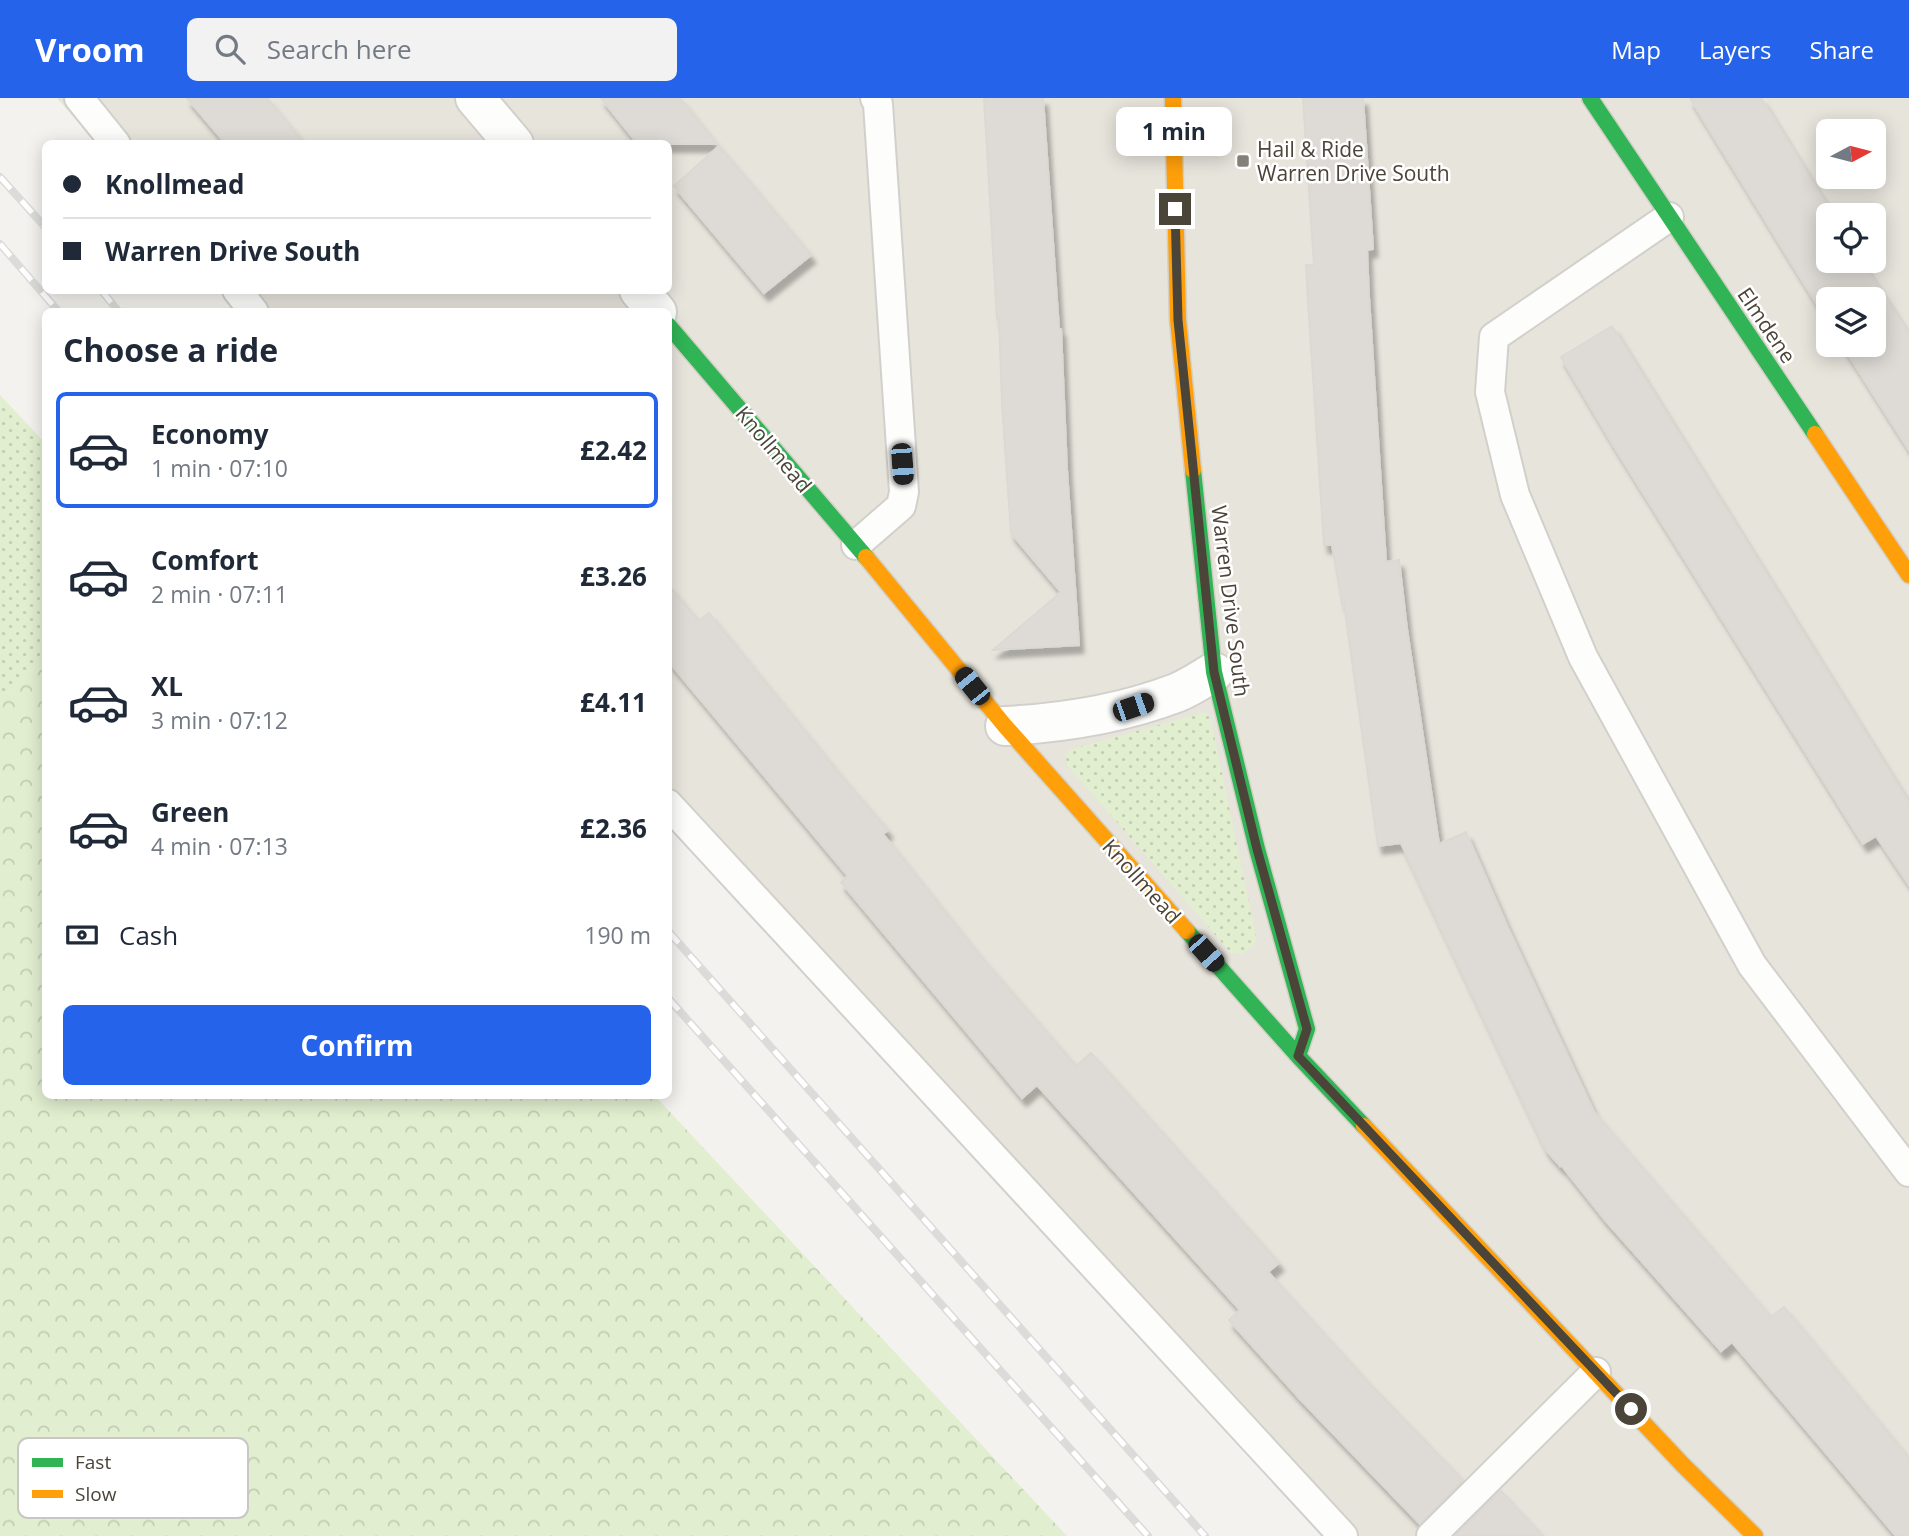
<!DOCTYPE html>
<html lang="en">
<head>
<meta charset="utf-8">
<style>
	body { margin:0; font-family:"Open Sans",sans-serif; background:#f2f2f3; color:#1f2937; height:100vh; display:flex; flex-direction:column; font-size:26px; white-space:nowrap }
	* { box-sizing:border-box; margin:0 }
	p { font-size:23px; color:#747a83 }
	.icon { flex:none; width:38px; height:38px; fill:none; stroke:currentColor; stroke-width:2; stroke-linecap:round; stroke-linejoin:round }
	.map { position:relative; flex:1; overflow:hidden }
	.drawer { position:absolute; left:42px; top:210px; width:630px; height:791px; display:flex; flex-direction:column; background:#fff; border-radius:10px; box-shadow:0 4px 18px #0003 }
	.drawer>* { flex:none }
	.top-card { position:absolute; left:42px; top:42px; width:630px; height:154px; border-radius:10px; box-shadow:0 4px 18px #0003; display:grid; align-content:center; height:154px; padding:0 21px; background:#fff }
	.needle { width:46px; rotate:83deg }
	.fabs { position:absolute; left:1816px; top:21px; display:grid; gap:14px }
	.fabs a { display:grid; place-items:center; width:70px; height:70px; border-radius:10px; background:#fff; box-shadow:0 4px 18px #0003; font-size:35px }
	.end { position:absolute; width:32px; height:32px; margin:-16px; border:9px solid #4b4439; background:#fff; box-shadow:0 0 0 4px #fff }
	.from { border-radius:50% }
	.bubble { position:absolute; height:49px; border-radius:10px; background:#fff; box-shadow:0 4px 18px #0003; font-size:23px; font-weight:700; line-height:49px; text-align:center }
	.car { position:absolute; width:21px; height:42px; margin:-21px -10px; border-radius:9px; box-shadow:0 0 5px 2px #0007; background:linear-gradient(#222 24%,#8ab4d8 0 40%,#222 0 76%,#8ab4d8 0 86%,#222 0) }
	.top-card b { display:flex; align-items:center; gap:24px; height:66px; font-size:26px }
	.top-card b+b { border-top:2px solid #e0e1e3 }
	.top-card i { width:18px; height:18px; background:#1f2937 }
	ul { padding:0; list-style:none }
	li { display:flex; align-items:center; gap:21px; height:116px; margin:0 14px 10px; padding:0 7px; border:4px solid transparent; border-radius:10px }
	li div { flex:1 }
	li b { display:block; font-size:26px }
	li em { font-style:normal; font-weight:700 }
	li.on { border-color:#2563eb }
	li>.icon { width:63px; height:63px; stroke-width:1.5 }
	h2 { padding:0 21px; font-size:32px; line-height:84px }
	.pay { display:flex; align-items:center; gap:18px; height:77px; padding:0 21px; font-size:26px }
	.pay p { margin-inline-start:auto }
	.button { display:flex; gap:14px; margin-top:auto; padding:14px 21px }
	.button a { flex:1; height:80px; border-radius:10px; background:#2563eb; color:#fff; font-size:28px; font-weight:700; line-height:80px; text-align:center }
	header { display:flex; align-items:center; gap:42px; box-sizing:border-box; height:98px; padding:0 35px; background:#2563eb; color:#fff }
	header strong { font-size:33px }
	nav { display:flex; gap:38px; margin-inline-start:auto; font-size:24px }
	.search { width:490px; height:63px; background:#f2f2f3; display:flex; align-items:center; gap:18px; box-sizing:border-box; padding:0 24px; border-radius:10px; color:#747a83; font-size:26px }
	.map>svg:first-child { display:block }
	.residential { fill:#e7e4dc; fill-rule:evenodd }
	.grass { fill:url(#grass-dots) }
	.park { fill:url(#park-crowns) }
	.building { fill:#dedbd6; stroke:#dcd9d4; stroke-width:2; filter:url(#shadow) }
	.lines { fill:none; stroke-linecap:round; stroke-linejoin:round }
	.lane-casing { stroke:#d2d0cb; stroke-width:32 }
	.street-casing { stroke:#d2d0cb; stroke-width:42 }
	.fast-casing { stroke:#d3cfc5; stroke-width:19 }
	.slow-casing { stroke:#d3cfc5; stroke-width:19 }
	.lane { stroke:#fdfdfc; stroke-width:28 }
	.street { stroke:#fdfdfc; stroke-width:38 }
	.fast { stroke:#30b455; stroke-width:16 }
	.slow { stroke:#ff9f0a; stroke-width:16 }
	.rail-casing { stroke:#dbdbda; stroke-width:8 }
	.rail { stroke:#fff; stroke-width:5; stroke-dasharray:16; stroke-linecap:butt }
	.route { stroke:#4b4439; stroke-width:9 }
	.poi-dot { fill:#868178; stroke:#fff; stroke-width:2.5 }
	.labels { text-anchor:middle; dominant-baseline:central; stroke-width:5; stroke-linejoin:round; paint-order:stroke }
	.poi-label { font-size:21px; fill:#4b4439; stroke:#fff; text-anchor:start }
	.street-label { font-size:21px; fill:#4b4439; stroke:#fff }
	.key { fill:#fff; stroke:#c9c7c4; stroke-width:2 }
	.key-label { font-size:19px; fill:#4b4439 }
</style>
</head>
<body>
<header>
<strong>Vroom</strong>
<div class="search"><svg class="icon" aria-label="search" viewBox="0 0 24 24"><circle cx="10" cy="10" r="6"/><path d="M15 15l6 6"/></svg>Search here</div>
<nav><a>Map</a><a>Layers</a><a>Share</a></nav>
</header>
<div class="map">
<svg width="1909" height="1438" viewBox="0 0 1909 1438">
	<defs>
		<pattern id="grass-dots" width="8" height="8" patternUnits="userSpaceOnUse" patternTransform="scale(1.75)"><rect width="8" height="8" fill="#e1eecf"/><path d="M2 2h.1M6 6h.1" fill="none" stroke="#c3cdb2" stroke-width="1.8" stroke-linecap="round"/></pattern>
		<pattern id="park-crowns" width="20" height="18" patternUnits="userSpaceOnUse" patternTransform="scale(1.75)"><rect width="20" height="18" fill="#e1eecf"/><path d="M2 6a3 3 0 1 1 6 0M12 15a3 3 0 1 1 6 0" fill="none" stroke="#c3cdb2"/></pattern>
		<filter id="shadow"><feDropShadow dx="4.5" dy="8" stdDeviation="2" flood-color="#0004"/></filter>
	</defs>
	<rect width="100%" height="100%" fill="#f4f2ee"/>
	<path class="residential" d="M57,0H1909V1438H1331L669,713L668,214H238L221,193L668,192V46L96,45ZM1829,33H1874V79H1829ZM1829,117H1874V163H1829ZM1829,201H1874V247H1829Z"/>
	<path class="grass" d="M0,297L46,346L45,561L0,600Z
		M1205,614L1210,618L1255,833L1256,841L1253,849L1241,856L1231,855L1067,667L1066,660L1069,652Z"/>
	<path class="park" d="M45,561L46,998H655L1067,1438H0V600Z"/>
	<path class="building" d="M187,0H267L305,46H226Z
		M601,0H680L717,46H638Z
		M984,0H1043L1059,231H1061L1067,372L1079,547L993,552L1061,494L1011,435L1002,305L999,221H997Z
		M1303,0H1363L1373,151L1367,152L1369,199L1386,464L1399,462L1407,531L1439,746L1466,734L1508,830L1594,1014L1771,1219L1784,1209L1909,1360V1438H1896L1732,1244L1721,1253L1605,1122L1561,1067L1560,1068L1546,1052L1401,745L1378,748L1344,505H1342L1332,447H1324L1308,202L1306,167H1314Z
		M1690,0H1761L1833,117H1829V163H1861L1909,236V352L1842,247H1874V201H1829V226Z
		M719,48L811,157L764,195L674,88Z
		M1612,228L1909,705V787L1876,738L1863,746L1615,350L1561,259Z
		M668,487L699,523L709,515L842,679L888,732L883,736L976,853L1076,968L1091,955L1279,1165L1268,1174L1368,1284L1463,1382L1420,1426L1299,1300L1229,1222L1240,1212L1037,987L1022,1000L841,784L848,778L668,563Z
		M1501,1393L1543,1438H1455L1487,1406Z"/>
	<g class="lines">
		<defs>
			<path id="lane" d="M79,0L116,46
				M1669,119L1494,239L1490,294L1515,397L1583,559L1752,867L1909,1074
				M237,192L254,214
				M856,447L901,408L904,394L878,6L875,0
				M668,706L1343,1438
				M1431,1438L1596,1274"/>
			<path id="street" d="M475,0L514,46
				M639,192L657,214
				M1005,628C1063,625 1121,616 1176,595C1189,590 1202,581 1214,574"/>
			<path id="fast" d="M1590,0L1815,336
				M668,227L866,459
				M1193,372L1214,574L1257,751L1307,931L1298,958
				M1187,833L1298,958L1364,1028"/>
			<path id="slow" d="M1173,0L1178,222L1193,372
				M1815,336L1909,477
				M866,459L1005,628L1187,833
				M1364,1028L1683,1367L1755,1438"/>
		</defs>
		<use href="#lane" class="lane-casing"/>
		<use href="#street" class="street-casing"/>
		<use href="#fast" class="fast-casing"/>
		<use href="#slow" class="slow-casing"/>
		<use href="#lane" class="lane"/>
		<use href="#street" class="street"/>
		<use href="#fast" class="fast"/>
		<use href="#slow" class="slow"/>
		<defs>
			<path id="rail" d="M0,79L46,130
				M0,146L59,214
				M101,192L119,214
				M668,833L1205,1438
				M668,900L1148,1438"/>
		</defs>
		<use href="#rail" class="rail-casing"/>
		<use href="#rail" class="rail"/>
	</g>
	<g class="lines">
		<path class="route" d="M1175,111L1178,222L1214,574L1257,751L1307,931L1298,958L1631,1311"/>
	</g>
	<rect class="poi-dot" x="1236" y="56" width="14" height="14" rx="3.5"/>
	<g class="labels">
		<g class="poi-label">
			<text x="1257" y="51">Hail &amp; Ride<tspan x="1257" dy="24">Warren Drive South</tspan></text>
		</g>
		<g class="street-label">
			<text transform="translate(1767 227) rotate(56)">Elmdene</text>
			<text transform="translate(774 351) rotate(50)">Knollmead</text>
			<text transform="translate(1231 503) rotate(83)">Warren Drive South</text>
			<text transform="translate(1142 783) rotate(48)">Knollmead</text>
		</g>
	</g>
	<rect x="18" y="1340" width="230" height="80" rx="10" class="key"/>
	<rect x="32" y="1360" width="31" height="9" fill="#30b455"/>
	<rect x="32" y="1392" width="31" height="8" fill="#ff9f0a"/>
	<g class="key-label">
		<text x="75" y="1371">Fast</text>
		<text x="75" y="1403">Slow</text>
	</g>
</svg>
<div class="fabs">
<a><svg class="needle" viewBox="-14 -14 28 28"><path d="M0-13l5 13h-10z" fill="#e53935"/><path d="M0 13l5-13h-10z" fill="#747a83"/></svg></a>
<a><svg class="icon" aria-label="locate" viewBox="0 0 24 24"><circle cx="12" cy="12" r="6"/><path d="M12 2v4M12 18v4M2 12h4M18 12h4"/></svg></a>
<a><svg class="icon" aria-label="layers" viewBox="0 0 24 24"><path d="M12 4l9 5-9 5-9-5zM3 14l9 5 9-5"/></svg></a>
</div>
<i class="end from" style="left:1631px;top:1311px"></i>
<i class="end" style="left:1175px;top:111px"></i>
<div class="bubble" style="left:1116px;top:9px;width:116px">1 min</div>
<i class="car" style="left:902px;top:366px;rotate:176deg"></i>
<i class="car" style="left:972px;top:588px;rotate:321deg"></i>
<i class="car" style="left:1133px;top:609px;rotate:71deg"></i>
<i class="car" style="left:1206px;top:855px;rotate:138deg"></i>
<div class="top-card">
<b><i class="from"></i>Knollmead</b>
<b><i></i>Warren Drive South</b>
</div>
<section class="drawer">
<h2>Choose a ride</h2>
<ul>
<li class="on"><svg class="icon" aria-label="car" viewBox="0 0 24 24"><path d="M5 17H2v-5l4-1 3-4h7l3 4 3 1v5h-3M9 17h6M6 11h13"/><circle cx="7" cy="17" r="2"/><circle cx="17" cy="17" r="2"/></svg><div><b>Economy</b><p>1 min · 07:10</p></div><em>£2.42</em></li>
<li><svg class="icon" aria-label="car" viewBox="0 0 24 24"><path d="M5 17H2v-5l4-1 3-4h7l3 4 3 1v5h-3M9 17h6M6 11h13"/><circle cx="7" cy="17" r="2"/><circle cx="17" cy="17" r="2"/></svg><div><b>Comfort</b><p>2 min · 07:11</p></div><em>£3.26</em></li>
<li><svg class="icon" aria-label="car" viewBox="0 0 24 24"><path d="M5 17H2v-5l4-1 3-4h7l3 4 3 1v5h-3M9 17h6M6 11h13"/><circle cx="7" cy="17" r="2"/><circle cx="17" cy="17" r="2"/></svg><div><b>XL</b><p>3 min · 07:12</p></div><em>£4.11</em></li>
<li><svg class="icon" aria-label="car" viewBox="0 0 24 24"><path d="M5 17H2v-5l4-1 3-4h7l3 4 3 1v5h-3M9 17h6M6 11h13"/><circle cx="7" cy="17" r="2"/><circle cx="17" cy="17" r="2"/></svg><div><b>Green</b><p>4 min · 07:13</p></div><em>£2.36</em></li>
</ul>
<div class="pay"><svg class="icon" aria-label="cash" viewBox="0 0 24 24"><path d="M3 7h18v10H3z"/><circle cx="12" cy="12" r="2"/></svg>Cash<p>190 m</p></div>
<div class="button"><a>Confirm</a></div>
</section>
</div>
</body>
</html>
